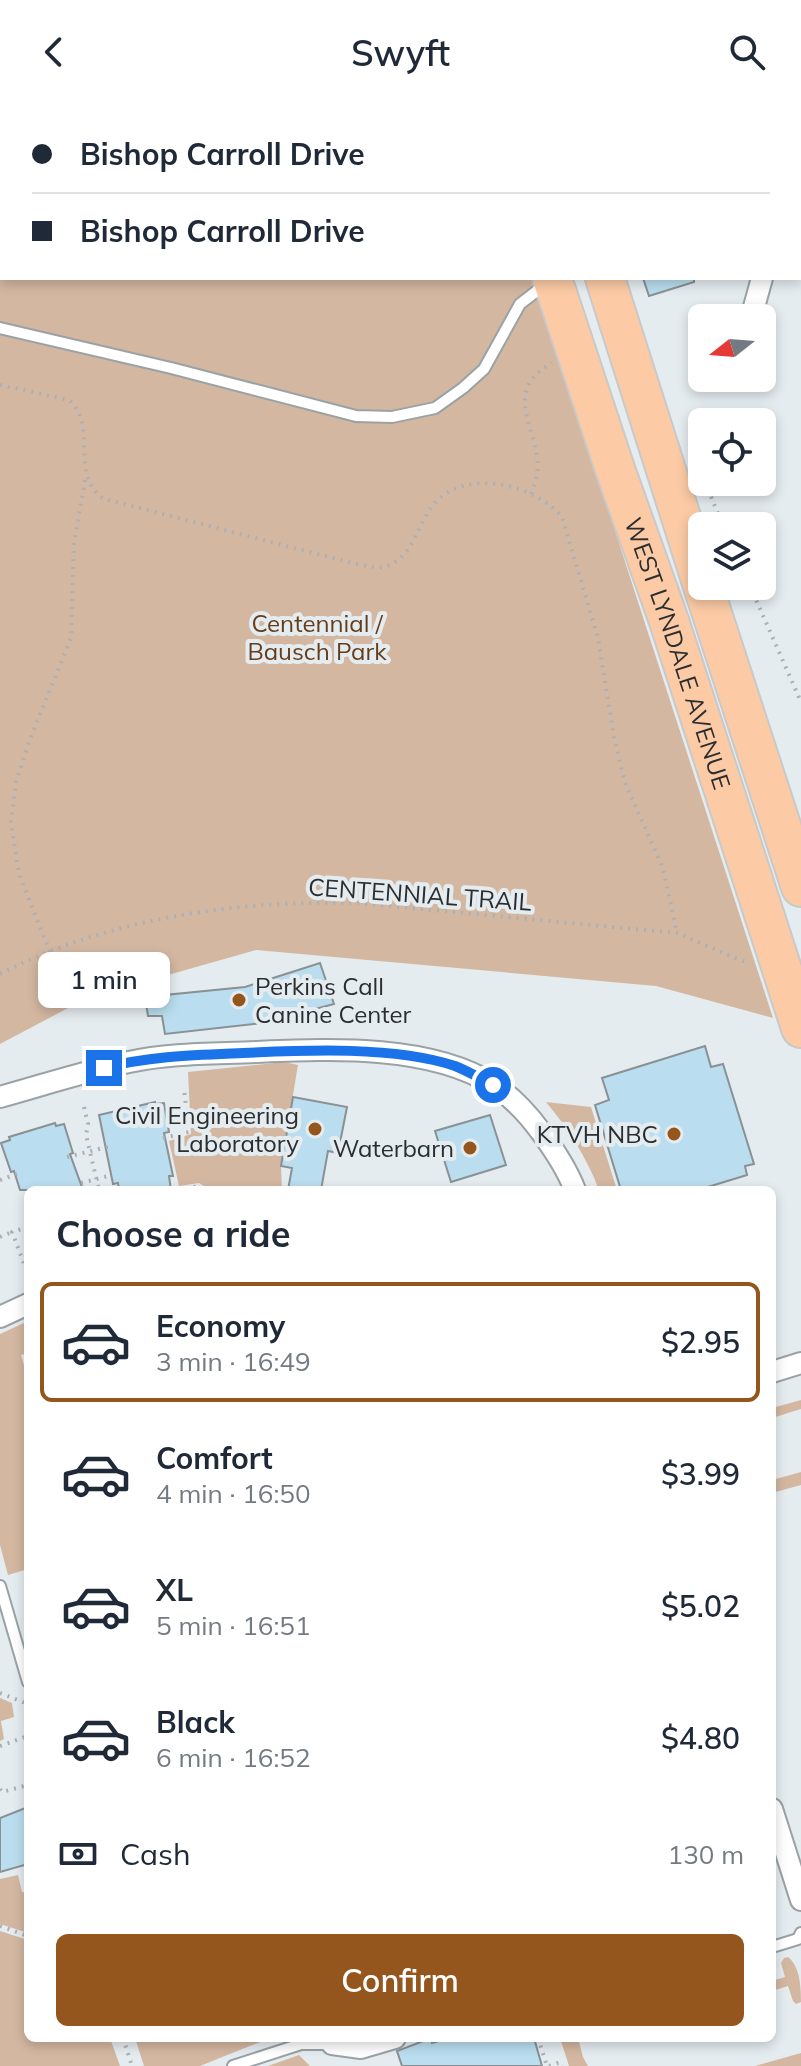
<!DOCTYPE html>
<html lang="en">
<head>
<meta charset="utf-8">
<style>
	body { margin:0; font-family:Mulish,sans-serif; background:#f6f6f7; color:#1f2937; height:100vh; display:flex; flex-direction:column; font-size:30px; white-space:nowrap }
	* { box-sizing:border-box; margin:0 }
	p { font-size:26px; color:#747a83 }
	.icon { flex:none; width:44px; height:44px; fill:none; stroke:currentColor; stroke-width:2; stroke-linecap:round; stroke-linejoin:round }
	.map { position:relative; flex:1; overflow:hidden }
	.panel { position:absolute; left:24px; top:1082px; width:752px; height:856px; display:flex; flex-direction:column; background:#fff; border-radius:12px; box-shadow:0 4px 12px #0003 }
	.panel>* { flex:none }
	.guide { position:absolute; left:0px; top:0px; width:802px; height:176px; box-shadow:0 4px 12px #0003; display:grid; align-content:center; height:176px; padding:0 32px; background:#fff }
	.needle { width:52px; rotate:253deg }
	.tools { position:absolute; left:688px; top:200px; display:grid; gap:16px }
	.tools a { display:grid; place-items:center; width:88px; height:88px; border-radius:12px; background:#fff; box-shadow:0 4px 12px #0003; font-size:40px }
	.end { position:absolute; width:36px; height:36px; margin:-18px; border:10px solid #1a73e8; background:#fff; box-shadow:0 0 0 4px #fff }
	.from { border-radius:50% }
	.bubble { position:absolute; height:56px; border-radius:12px; background:#fff; box-shadow:0 4px 12px #0003; font-size:26px; font-weight:600; line-height:56px; text-align:center }
	.guide b { display:flex; align-items:center; gap:28px; height:76px; font-size:30px }
	.guide b+b { border-top:2px solid #e0e1e3 }
	.guide i { width:20px; height:20px; background:#1f2937 }
	ul { padding:0; list-style:none }
	li { display:flex; align-items:center; gap:24px; height:120px; margin:0 16px 12px; padding:0 16px; border:4px solid transparent; border-radius:12px }
	li div { flex:1 }
	li b { display:block; font-size:30px }
	li em { font-style:normal; font-weight:600 }
	li.selected { border-color:#94561c }
	li>.icon { width:72px; height:72px; stroke-width:1.5 }
	h2 { padding:0 32px; font-size:36px; line-height:96px }
	.pay { display:flex; align-items:center; gap:20px; height:88px; padding:0 32px; font-size:30px }
	.pay p { margin-inline-start:auto }
	.action { display:flex; gap:16px; margin-top:auto; padding:16px 32px }
	.action a { flex:1; height:92px; border-radius:12px; background:#94561c; color:#fff; font-size:32px; font-weight:600; line-height:92px; text-align:center }
	header { display:flex; justify-content:space-between; align-items:center; height:104px; padding:0 32px; background:#fff; font-size:36px; font-weight:600 }
	.map>svg:first-child { display:block }
	.green { fill:#d3b7a1 }
	.building { fill:#badeef; stroke:#899194; stroke-width:2 }
	.lines { fill:none; stroke-linecap:round; stroke-linejoin:round }
	.lane-casing { stroke:#9aa2a5; stroke-width:14 }
	.street-casing { stroke:#9aa2a5; stroke-width:24 }
	.highway-casing { stroke:#c8c9c9; stroke-width:42 }
	.path { stroke:#abb0b4; stroke-width:4; stroke-dasharray:2 6; stroke-linecap:butt }
	.lane { stroke:#fff; stroke-width:10 }
	.street { stroke:#fff; stroke-width:20 }
	.highway { stroke:#fccba5; stroke-width:38 }
	.route { stroke:#1a73e8; stroke-width:10 }
	.poi-dot { fill:#94561c; stroke:#e5ecf0; stroke-width:3 }
	.labels { text-anchor:middle; dominant-baseline:central; stroke-width:8; stroke-linejoin:round; paint-order:stroke }
	.park-label { font-size:24px; fill:#663d1a; stroke:#e5ecf0 }
	.street-label { font-size:24px; fill:#2b2e30; stroke:#e5ecf0 }
	.poi-label { font-size:24px; fill:#2b2e30; stroke:#e5ecf0; text-anchor:end }
</style>
</head>
<body>
<header><svg class="icon" aria-label="back" viewBox="0 0 24 24"><path d="M15 5l-7 7 7 7"/></svg>Swyft<svg class="icon" aria-label="search" viewBox="0 0 24 24"><circle cx="10" cy="10" r="6"/><path d="M15 15l6 6"/></svg></header>
<div class="map">
<svg width="801" height="1962" viewBox="0 0 801 1962">
	<rect width="100%" height="100%" fill="#e5ecf0"/>
	<path class="green" d="M0,0H476L477,2H2V174H533L773,914L656,882L256,846L87,894L0,940Z
		M284,958L298,961L281,1062L282,1086H211L199,1079L179,1082L169,1037L191,1030L188,968Z
		M546,998L591,1003L617,1086H599C587,1054 568,1024 546,998Z
		M28,1217V1249L21,1251L28,1275V1465L8,1471L0,1441V1230Z
		M801,1296V1305L772,1314V1304Z
		M801,1368V1381L772,1389V1376Z
		M0,1594L12,1599L14,1613L1,1617L4,1635L0,1637Z
		M18,1771L22,1788L28,1789V1829L0,1820V1775Z
		M0,1827L28,1836V1934H110L120,1962H0Z
		M788,1853C800,1862 801,1883 801,1898L796,1900L793,1897L788,1882L772,1887V1877L785,1873L781,1859L784,1854Z
		M135,1934H270L200,1962H144Z
		M560,1934H578L583,1953L588,1962H569Z
		M801,1949V1962H755Z
		M299,1951L310,1962H268Z"/>
	<path class="building" d="M643,174H694V178L649,192Z
		M320,859L334,900L262,919L165,930L162,912H148L145,893L245,883Z
		M705,942L711,963L723,960L754,1060L745,1062L747,1071L698,1086H621L595,1001L609,996L602,974Z
		M293,993L347,1003L338,1049L328,1047L321,1086H288L292,1064L281,1062Z
		M155,998V1000L164,999L169,1028L164,1029L173,1072H169L171,1086H119L118,1079L113,1080L99,1011Z
		M490,1011L506,1061L451,1078L435,1027Z
		M55,1019L56,1022L64,1020L73,1049L70,1050L83,1086H20L14,1067L11,1068L1,1039L10,1036L9,1033Z
		M28,1703V1760L0,1768V1714Z
		M431,1934L432,1939L449,1934H534L542,1962H402L397,1947Z"/>
	<g class="lines">
		<defs>
			<path id="lane" d="M0,224L171,264L356,312L392,313L435,304L463,284L484,265L520,200L538,186L549,184
				M0,1482L28,1578
				M772,1843L798,1835L801,1829
				M233,1962L301,1940H332"/>
			<path id="street" d="M800,22L801,18
				M751,214L762,174
				M0,993C43,981 86,967 129,958C170,949 215,950 257,948C330,945 430,940 494,981C513,994 528,1010 541,1028C555,1047 567,1065 575,1086
				M0,1213L28,1200
				M772,1268L801,1259
				M772,1705L801,1796
				M332,1940L361,1944L395,1934"/>
			<g id="highway">
				<path d="M499,0V2"/>
				<path d="M550,0L551,2"/>
				<path id="s1" d="M552,174L615,365L669,517L801,924"/>
				<path d="M605,174L702,479"/>
				<path d="M703,482L801,783"/>
			</g>
		</defs>
		<use href="#lane" class="lane-casing"/>
		<use href="#street" class="street-casing"/>
		<use href="#highway" class="highway-casing"/>
		<path class="path" d="M139,0V2
			M0,67L2,68
			M0,281L69,296C99,323 68,370 104,395L356,460C369,462 380,466 392,460C413,448 418,422 431,404C460,362 534,379 562,413L598,534L614,633L625,679L663,764L677,829
			M693,355L702,370
			M85,376L74,439L71,534L30,635L16,678L11,718L19,770L53,856L71,883L91,898
			M705,378L723,422
			M531,390C536,379 539,366 537,353C531,314 506,285 552,259
			M750,482L801,598
			M0,870C110,814 235,796 358,799L677,829L745,858
			M84,1003L88,1020L86,1031L99,1086
			M163,1034L189,1028L184,985
			M67,1053L111,1042
			M0,1076L17,1070
			M81,1079L112,1071
			M178,1086L199,1082L205,1086
			M28,1123L12,1128L28,1170
			M0,1133L12,1128
			M0,1589L28,1600
			M0,1642L28,1632
			M0,1685L2,1688L28,1681
			M0,1822L28,1832
			M123,1934L132,1962
			M538,1934L547,1962
			M549,1962L560,1958L562,1962"/>
		<use href="#lane" class="lane"/>
		<use href="#street" class="street"/>
		<use href="#highway" class="highway"/>
	</g>
	<g class="lines">
		<path class="route" d="M104,964C149,952 196,951 243,949C306,946 395,942 455,962C468,967 481,975 493,981"/>
	</g>
	<g class="poi-dot">
		<circle cx="239" cy="896" r="8"/>
		<circle cx="315" cy="1025" r="8"/>
		<circle cx="674" cy="1030" r="8"/>
		<circle cx="470" cy="1044" r="8"/>
	</g>
	<g class="labels">
		<g class="park-label">
			<text x="317" y="519">Centennial /<tspan x="317" dy="28">Bausch Park</tspan></text>
		</g>
		<g class="street-label">
			<text stroke="none"><textPath href="#s1" startOffset="396">WEST LYNDALE AVENUE</textPath></text>
			<text transform="translate(420 790) rotate(4)">CENTENNIAL TRAIL</text>
		</g>
		<g class="poi-label">
			<text x="255" y="882" text-anchor="start">Perkins Call<tspan x="255" dy="28">Canine Center</tspan></text>
			<text x="299" y="1011">Civil Engineering<tspan x="299" dy="28">Laboratory</tspan></text>
			<text x="658" y="1030">KTVH NBC</text>
			<text x="454" y="1044">Waterbarn</text>
		</g>
	</g>
</svg>
<div class="tools">
<a><svg class="needle" viewBox="-14 -14 28 28"><path d="M0-13l5 13h-10z" fill="#e53935"/><path d="M0 13l5-13h-10z" fill="#747a83"/></svg></a>
<a><svg class="icon" aria-label="locate" viewBox="0 0 24 24"><circle cx="12" cy="12" r="6"/><path d="M12 2v4M12 18v4M2 12h4M18 12h4"/></svg></a>
<a><svg class="icon" aria-label="layers" viewBox="0 0 24 24"><path d="M12 4l9 5-9 5-9-5zM3 14l9 5 9-5"/></svg></a>
</div>
<i class="end from" style="left:493px;top:981px"></i>
<i class="end" style="left:104px;top:964px"></i>
<div class="bubble" style="left:38px;top:848px;width:132px">1 min</div>
<div class="guide">
<b><i class="from"></i>Bishop Carroll Drive</b>
<b><i></i>Bishop Carroll Drive</b>
</div>
<section class="panel">
<h2>Choose a ride</h2>
<ul>
<li class="selected"><svg class="icon" aria-label="car" viewBox="0 0 24 24"><path d="M5 17H2v-5l4-1 3-4h7l3 4 3 1v5h-3M9 17h6M6 11h13"/><circle cx="7" cy="17" r="2"/><circle cx="17" cy="17" r="2"/></svg><div><b>Economy</b><p>3 min · 16:49</p></div><em>$2.95</em></li>
<li><svg class="icon" aria-label="car" viewBox="0 0 24 24"><path d="M5 17H2v-5l4-1 3-4h7l3 4 3 1v5h-3M9 17h6M6 11h13"/><circle cx="7" cy="17" r="2"/><circle cx="17" cy="17" r="2"/></svg><div><b>Comfort</b><p>4 min · 16:50</p></div><em>$3.99</em></li>
<li><svg class="icon" aria-label="car" viewBox="0 0 24 24"><path d="M5 17H2v-5l4-1 3-4h7l3 4 3 1v5h-3M9 17h6M6 11h13"/><circle cx="7" cy="17" r="2"/><circle cx="17" cy="17" r="2"/></svg><div><b>XL</b><p>5 min · 16:51</p></div><em>$5.02</em></li>
<li><svg class="icon" aria-label="car" viewBox="0 0 24 24"><path d="M5 17H2v-5l4-1 3-4h7l3 4 3 1v5h-3M9 17h6M6 11h13"/><circle cx="7" cy="17" r="2"/><circle cx="17" cy="17" r="2"/></svg><div><b>Black</b><p>6 min · 16:52</p></div><em>$4.80</em></li>
</ul>
<div class="pay"><svg class="icon" aria-label="cash" viewBox="0 0 24 24"><path d="M3 7h18v10H3z"/><circle cx="12" cy="12" r="2"/></svg>Cash<p>130 m</p></div>
<div class="action"><a>Confirm</a></div>
</section>
</div>
</body>
</html>
